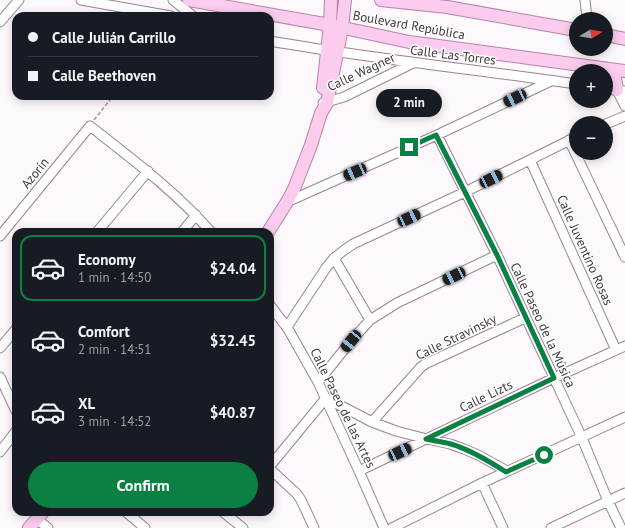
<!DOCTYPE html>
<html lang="en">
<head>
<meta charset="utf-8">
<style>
	body { margin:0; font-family:"PT Sans",sans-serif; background:#242831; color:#f1f3f6; height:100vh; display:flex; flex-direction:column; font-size:15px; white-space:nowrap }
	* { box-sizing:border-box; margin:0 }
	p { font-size:13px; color:#9ea1a6 }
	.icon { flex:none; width:22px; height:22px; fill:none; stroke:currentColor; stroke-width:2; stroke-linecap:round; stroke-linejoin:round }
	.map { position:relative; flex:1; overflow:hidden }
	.drawer { position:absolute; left:12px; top:228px; width:262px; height:288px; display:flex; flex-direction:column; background:#171b24; border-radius:12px; box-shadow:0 2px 10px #0003 }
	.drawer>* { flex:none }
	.banner { position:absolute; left:12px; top:12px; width:262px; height:88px; border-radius:12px; box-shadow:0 2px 10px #0003; display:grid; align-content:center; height:88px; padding:0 16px; background:#171b24 }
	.needle { width:26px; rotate:79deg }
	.buttons { position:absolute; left:569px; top:12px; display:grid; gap:8px }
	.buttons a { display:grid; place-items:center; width:44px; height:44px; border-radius:50%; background:#171b24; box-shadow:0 2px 10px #0003; font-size:20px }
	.end { position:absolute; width:18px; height:18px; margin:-9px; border:5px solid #0b8043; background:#fff; box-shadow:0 0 0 2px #fff }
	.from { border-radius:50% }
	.bubble { position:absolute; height:28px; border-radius:14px; background:#171b24; box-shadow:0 2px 10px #0003; font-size:13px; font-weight:600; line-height:28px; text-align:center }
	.car { position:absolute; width:12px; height:24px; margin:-12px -6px; border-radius:5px; box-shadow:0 0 3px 1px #0007; background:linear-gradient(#222 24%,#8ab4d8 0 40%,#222 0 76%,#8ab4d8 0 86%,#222 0) }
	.banner b { display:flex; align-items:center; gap:14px; height:38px; font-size:15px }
	.banner b+b { border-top:1px solid #363941 }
	.banner i { width:10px; height:10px; background:#f1f3f6 }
	ul { padding:7px 0 0; list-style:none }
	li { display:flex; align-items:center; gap:12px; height:66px; margin:0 8px 6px; padding:0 8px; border:2px solid transparent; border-radius:12px }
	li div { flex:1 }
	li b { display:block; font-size:15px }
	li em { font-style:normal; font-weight:600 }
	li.current { border-color:#0b8043 }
	li>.icon { width:36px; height:36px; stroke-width:1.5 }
	.action { display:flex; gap:8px; margin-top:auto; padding:8px 16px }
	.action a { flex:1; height:46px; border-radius:24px; background:#0b8043; color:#fff; font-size:16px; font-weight:600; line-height:46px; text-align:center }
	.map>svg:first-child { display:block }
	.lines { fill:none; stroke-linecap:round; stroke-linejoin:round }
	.minor-casing { stroke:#998493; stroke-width:11 }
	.major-casing { stroke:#b882a8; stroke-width:14 }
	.path { stroke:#9e979c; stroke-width:1.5; stroke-dasharray:4 2; stroke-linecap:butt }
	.minor { stroke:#fff; stroke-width:9 }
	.major { stroke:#fbccee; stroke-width:12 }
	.route { stroke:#0b8043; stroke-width:5 }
	.labels { text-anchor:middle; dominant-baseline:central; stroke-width:3; stroke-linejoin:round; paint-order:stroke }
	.street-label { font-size:13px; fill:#40373d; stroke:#fff }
</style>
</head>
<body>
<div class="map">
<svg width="625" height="528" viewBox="0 0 625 528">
	<rect width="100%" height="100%" fill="#fcf8fb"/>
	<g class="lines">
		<defs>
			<path id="minor" d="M81,0L171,16
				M173,0L193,16
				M585,0L587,19
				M0,22L19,0
				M270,41C372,59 474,69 576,84
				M606,89L625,91
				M617,90L625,106
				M323,103L344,97L413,63
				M606,124L625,116
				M437,135L497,255L582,438L608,501L621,528
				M569,140L625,257
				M530,160L616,350
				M287,202L437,135L551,81
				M97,232L148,171
				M182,232L196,215
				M0,236L90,126C132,159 175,191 211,232
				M334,258L370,320
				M270,305L288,329L318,382L359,471L384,528
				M287,327L326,268L334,258L343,251L353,244L465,192L576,137
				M0,348L16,329
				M0,377L16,411
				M318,382L351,341L370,320L397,303L497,255
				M372,422L421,367L425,364L525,318
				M0,452L16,431
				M270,466L326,398L372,422L396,431L427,439L450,444L464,449L478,455L507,471
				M270,469L297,494L301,500L314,528
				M359,471L554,378L625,346
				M482,483L503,528
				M126,512L145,528
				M223,512L243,528
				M37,519L48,528
				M392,528L482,483L625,417
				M551,528L625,493"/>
			<path id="major" d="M189,0L330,25L409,42L625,71
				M381,0L447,7L576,30
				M606,35L625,39
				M606,69C615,75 616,80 617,90
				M323,88L330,25L331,0
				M268,232L287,202L294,189L311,145L321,113L327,103L342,28L345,0
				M29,528L43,512"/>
		</defs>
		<use href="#minor" class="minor-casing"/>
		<use href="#major" class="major-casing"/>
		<path class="path" d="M94,120L113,96"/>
		<use href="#minor" class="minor"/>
		<use href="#major" class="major"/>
	</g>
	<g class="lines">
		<path class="route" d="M409,147L436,135L497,255L554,378L426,439C435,441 443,442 451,444C471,450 489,461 506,472L544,455"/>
	</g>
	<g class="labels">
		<g class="street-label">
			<text transform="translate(409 25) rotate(10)">Boulevard República</text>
			<text transform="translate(453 55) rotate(7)">Calle Las Torres</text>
			<text transform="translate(361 72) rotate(-25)">Calle Wagner</text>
			<text transform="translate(35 173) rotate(-51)">Azorín</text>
			<text transform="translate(585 250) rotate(66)">Calle Juventino Rosas</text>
			<text transform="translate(543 325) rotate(65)">Calle Paseo de la Música</text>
			<text transform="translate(456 337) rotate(-26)">Calle Stravinsky</text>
			<text transform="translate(486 396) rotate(-26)">Calle Lizts</text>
			<text transform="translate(343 408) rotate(64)">Calle Paseo de las Artes</text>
		</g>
	</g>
</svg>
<div class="buttons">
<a><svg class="needle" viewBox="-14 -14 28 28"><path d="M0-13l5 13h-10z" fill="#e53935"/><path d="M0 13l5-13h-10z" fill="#9ea1a6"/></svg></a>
<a>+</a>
<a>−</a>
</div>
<i class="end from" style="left:544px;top:455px"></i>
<i class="end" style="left:409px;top:147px"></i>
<div class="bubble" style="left:376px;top:89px;width:66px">2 min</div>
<i class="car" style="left:515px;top:98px;rotate:245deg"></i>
<i class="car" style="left:355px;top:172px;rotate:246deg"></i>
<i class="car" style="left:491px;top:179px;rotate:64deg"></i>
<i class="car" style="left:409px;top:218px;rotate:65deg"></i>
<i class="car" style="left:454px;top:276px;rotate:244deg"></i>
<i class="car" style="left:351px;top:341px;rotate:219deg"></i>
<i class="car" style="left:400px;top:452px;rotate:65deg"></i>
<div class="banner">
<b><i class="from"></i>Calle Julián Carrillo</b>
<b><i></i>Calle Beethoven</b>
</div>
<section class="drawer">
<ul>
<li class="current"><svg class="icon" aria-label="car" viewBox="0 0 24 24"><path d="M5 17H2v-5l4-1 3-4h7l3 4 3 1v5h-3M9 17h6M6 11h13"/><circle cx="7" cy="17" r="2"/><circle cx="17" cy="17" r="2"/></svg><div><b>Economy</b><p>1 min · 14:50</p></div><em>$24.04</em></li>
<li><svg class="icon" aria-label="car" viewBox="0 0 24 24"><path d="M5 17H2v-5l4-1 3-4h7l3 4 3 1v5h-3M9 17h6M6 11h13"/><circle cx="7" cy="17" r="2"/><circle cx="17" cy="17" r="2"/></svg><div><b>Comfort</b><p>2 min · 14:51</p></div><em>$32.45</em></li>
<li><svg class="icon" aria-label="car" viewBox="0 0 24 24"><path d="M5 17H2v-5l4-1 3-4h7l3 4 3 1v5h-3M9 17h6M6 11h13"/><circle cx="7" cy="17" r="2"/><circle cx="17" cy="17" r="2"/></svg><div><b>XL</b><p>3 min · 14:52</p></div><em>$40.87</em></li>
</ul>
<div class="action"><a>Confirm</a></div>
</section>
</div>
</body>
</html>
